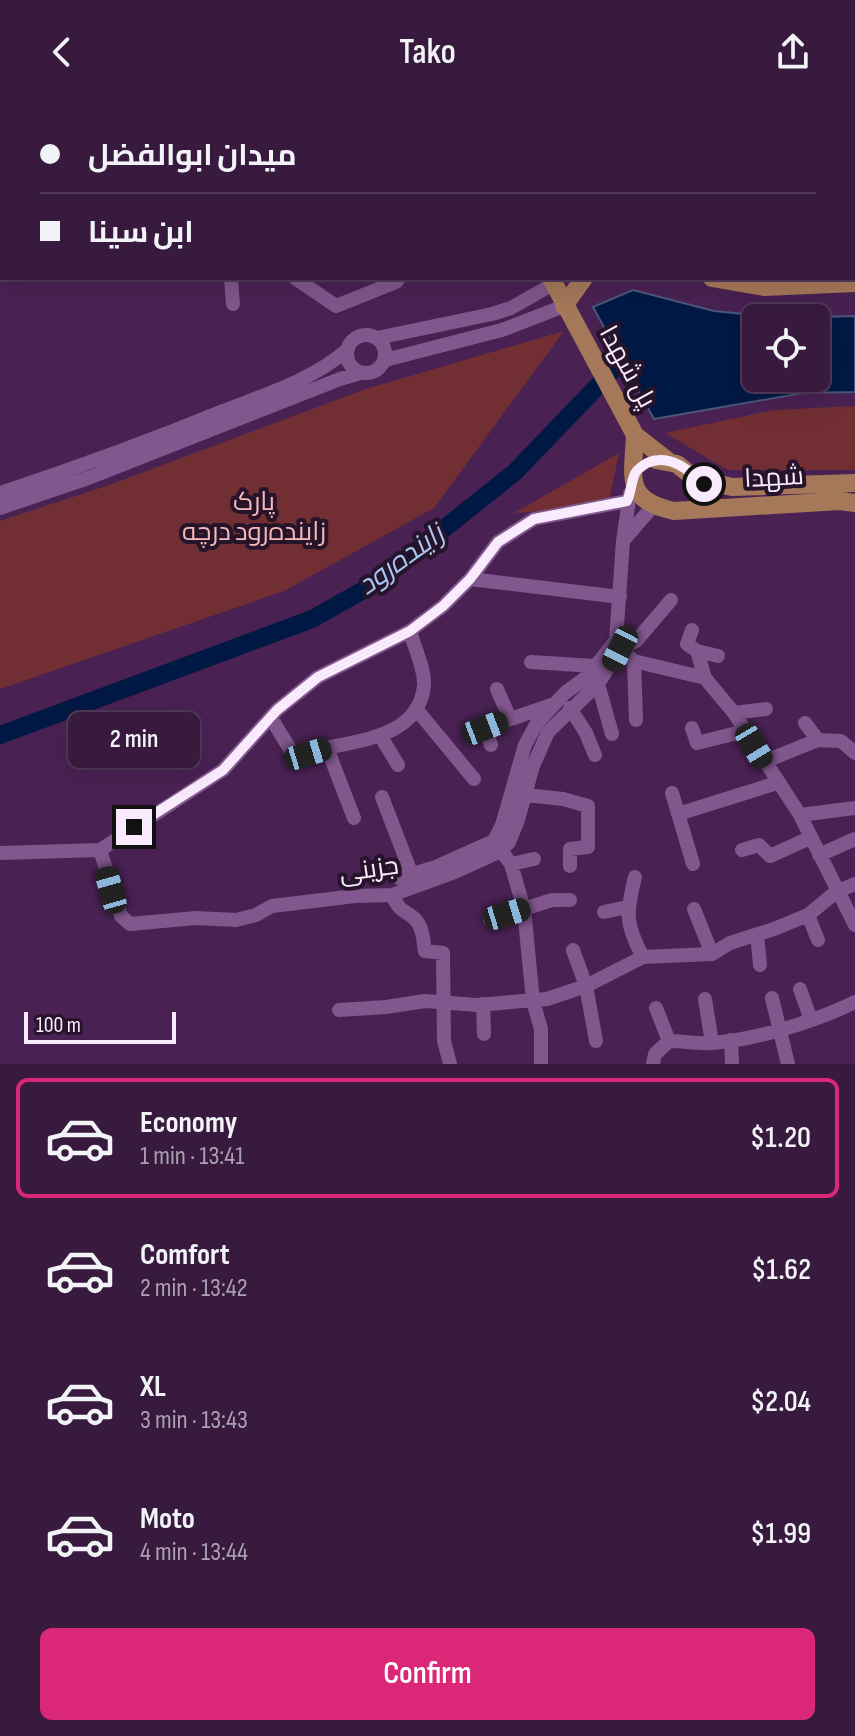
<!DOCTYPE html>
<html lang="en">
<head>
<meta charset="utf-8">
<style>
	body { margin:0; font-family:"Sofia Sans Condensed",Cairo,sans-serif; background:#422749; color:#f1f3f6; height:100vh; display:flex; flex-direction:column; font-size:30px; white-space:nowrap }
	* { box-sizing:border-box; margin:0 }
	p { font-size:26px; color:#aaa1b0 }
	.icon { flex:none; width:44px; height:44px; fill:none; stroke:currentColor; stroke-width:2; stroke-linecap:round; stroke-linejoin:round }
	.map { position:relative; height:960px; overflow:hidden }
	.panel { display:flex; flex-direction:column; background:#371a3e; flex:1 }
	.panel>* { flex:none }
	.hud { position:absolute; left:0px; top:0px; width:856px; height:176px; box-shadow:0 8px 32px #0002,0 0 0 2px #513858; display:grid; align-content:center; height:176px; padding:0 40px; background:#371a3e }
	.fabs { position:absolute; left:742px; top:200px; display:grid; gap:16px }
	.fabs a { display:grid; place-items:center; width:88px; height:88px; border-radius:12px; background:#371a3e; box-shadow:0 8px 32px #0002,0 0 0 2px #513858; font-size:40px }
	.scale { position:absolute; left:24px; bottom:20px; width:152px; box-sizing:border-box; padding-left:8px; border:4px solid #f9ebfd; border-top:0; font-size:22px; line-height:28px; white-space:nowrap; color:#f9ebfd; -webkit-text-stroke:6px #26142a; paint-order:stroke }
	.end { position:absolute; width:36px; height:36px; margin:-18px; border:10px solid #f9ebfd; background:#111; box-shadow:0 0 0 4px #111 }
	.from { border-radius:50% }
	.bubble { position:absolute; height:56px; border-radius:12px; background:#371a3e; box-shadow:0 8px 32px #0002,0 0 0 2px #513858; font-size:26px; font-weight:600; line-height:56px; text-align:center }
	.car { position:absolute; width:24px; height:48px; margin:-24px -12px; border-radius:10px; box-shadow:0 0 6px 2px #0007; background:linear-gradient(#222 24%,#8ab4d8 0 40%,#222 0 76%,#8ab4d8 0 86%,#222 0) }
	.hud b { display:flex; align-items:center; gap:28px; height:76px; font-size:30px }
	.hud b+b { border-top:2px solid #513858 }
	.hud i { width:20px; height:20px; background:#f1f3f6 }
	ul { padding:14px 0 0; list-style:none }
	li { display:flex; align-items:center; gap:24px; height:120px; margin:0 16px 12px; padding:0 24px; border:4px solid transparent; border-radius:12px }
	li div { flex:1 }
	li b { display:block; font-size:30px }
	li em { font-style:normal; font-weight:600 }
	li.on { border-color:#db2777 }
	li>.icon { width:72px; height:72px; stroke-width:1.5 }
	.button { display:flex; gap:16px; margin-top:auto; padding:16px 40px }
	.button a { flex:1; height:92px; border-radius:12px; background:#db2777; color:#fff; font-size:32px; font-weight:600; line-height:92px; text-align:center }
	header { display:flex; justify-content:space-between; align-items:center; height:104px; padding:0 40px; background:#371a3e; font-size:36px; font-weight:600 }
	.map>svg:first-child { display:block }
	.green { fill:#722f33 }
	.water { fill:#001944; stroke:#4b587c; stroke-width:2 }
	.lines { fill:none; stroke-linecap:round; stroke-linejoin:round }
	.river { stroke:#001944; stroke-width:18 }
	.minor { stroke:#81578d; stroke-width:14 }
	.major { stroke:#a6785a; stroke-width:18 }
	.route { stroke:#f9ebfd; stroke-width:10 }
	.labels { text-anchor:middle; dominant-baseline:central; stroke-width:8; stroke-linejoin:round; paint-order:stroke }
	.street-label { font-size:26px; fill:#f9ebfd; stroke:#26142a }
	.park-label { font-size:26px; fill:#f6b9b9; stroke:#26142a }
	.water-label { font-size:28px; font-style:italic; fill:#aac7f4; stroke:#26142a }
</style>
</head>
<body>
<header><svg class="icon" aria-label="back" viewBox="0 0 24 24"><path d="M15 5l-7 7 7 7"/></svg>Tako<svg class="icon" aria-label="share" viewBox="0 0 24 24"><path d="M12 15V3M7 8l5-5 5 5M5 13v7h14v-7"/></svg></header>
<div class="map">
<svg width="855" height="960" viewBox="0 0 855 960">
	<rect width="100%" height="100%" fill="#492253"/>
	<path class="green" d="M564,227L434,404L284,487L0,585V417L109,381L366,285Z
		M855,302V366H728L665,329L774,306Z
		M619,349L608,402L514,409Z"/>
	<path class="water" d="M633,186L714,207L785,214H756V274H816V214H789L855,212V288L803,289L654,315L593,203Z"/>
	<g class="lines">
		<path class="river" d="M0,631L312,515L376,479L515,368L637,241"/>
		<path class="minor" d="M18,0L19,2
			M827,0V2
			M304,2L306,0
			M646,2L649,0
			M665,2L667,0
			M854,24H855
			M0,86L2,81
			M231,174L233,200
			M295,174L336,202L396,178L399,174
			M347 250a19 19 0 1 1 38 0a19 19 0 1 1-38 0Z
			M377,234L492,210L511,204L553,180
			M385,256L502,226L564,202
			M0,389C76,364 150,337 223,307C267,290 313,276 348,245
			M630,389L623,437L653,402
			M0,404L91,373L340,275L361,269
			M623,437L616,536L620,545L634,557L705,574L734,609L800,711L855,821
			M470,475L620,493
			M692,526L687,540L697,547L705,574
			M620,545L636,537L671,496
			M697,547L718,552
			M634,557L636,616
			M531,558L594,562
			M598,580L612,630
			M497,585L510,615
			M570,604L586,629L595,651
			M417,606L474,675
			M734,609L766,605
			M271,614L293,650C308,650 320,645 335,642C372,635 420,627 424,581C425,565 414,543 410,527
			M805,619L818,636
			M692,624L697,639L745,627
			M381,633L398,661
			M491,641L485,624L551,601
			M327,644L354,714
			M763,658L818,636L841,637L855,649
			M672,689L693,760
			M517,690L563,695L588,702V743L570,745V762
			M382,693L415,779
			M678,710L777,679
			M800,711L855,704
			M497,741L511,760L524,805L533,897L541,925V960
			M100,746L121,812L130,820L196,814L236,816L256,811L272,802L355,792L392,791L455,768L501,747L509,738L518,716L533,662L548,628L598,580L620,545
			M742,746L759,741L770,752L810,734
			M0,749L100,746L223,666L277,606L318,573L410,527L443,502L470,475L498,438L534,415L627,397
			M819,751L855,735
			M511,760L534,755
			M635,773C626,809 625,820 643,853
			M399,774L436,763L494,737L502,721L525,641L537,619L565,589L588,572L616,536
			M392,791C402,811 402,803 415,815C423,823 423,836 425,847L443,849L444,937L450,960
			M694,805L712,850
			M604,808L627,803
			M808,811L818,836
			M490,816L552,796H570
			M757,830L760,861
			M573,846L586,882L596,937
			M800,885L811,916
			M772,894L788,960
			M705,895L712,939
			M483,900L484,930
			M656,904L669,937
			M339,906L386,903L425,897L477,901L547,895L586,882L643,853L712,850L730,839L774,825L808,811L836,788L855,780
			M731,936L732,960
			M653,960L655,950L669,937C683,937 699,940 712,939C755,936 817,917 855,898"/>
		<path class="major" d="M461,0L462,2
			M551,174L635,331L667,356
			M712,174L764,183L855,179
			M564,202L584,174
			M635,331C633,375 624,396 674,407L840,397L855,399
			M656,356L677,360L705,383
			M698,375L732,383L855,379"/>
	</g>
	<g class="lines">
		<path class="route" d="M134,723L223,666L277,606L318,573L410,527L443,502L470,475L498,438L534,415L627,397C631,388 631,380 634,372C635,367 642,362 647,359C669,349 689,366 704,380"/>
	</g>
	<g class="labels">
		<g class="street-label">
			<text transform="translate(627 263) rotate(61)">پل شهدا</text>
			<text transform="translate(774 374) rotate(-3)">شهدا</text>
			<text transform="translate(369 766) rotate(-8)">جزینی</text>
		</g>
		<g class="park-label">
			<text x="254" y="398">پارک<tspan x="254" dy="30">زاینده‌رود درچه</tspan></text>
		</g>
		<g class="water-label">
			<text transform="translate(401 456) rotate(-36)">زاینده‌رود</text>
		</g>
	</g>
</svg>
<div class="fabs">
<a><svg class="icon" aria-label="locate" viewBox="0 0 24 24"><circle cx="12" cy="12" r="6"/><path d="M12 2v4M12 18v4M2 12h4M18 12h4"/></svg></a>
</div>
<div class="scale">100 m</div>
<i class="end from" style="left:704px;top:380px"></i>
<i class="end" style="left:134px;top:723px"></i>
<div class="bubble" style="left:68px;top:608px;width:132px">2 min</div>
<i class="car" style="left:620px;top:545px;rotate:207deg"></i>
<i class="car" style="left:485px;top:624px;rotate:69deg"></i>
<i class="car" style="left:754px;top:642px;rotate:149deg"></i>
<i class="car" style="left:308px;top:650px;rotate:73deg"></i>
<i class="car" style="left:111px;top:786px;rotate:344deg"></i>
<i class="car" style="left:507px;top:810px;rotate:73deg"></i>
<div class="hud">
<b><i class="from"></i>میدان ابوالفضل</b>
<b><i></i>ابن سینا</b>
</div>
</div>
<section class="panel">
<ul>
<li class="on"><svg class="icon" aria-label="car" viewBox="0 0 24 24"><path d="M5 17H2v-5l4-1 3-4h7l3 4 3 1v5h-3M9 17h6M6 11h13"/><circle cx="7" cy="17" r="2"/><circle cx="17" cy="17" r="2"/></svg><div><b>Economy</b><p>1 min · 13:41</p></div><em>$1.20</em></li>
<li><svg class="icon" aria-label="car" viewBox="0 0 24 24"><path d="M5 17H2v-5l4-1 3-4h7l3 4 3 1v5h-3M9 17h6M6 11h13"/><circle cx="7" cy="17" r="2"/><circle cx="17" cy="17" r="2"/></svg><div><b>Comfort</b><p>2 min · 13:42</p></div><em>$1.62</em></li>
<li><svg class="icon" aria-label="car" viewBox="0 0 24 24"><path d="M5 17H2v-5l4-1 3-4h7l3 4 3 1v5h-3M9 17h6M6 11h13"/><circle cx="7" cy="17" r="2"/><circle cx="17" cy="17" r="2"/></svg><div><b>XL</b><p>3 min · 13:43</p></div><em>$2.04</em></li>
<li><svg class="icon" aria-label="car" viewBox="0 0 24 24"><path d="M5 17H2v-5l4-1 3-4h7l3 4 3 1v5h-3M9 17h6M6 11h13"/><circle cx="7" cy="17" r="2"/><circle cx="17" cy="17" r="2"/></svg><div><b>Moto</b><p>4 min · 13:44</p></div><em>$1.99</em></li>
</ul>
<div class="button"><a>Confirm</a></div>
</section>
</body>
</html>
